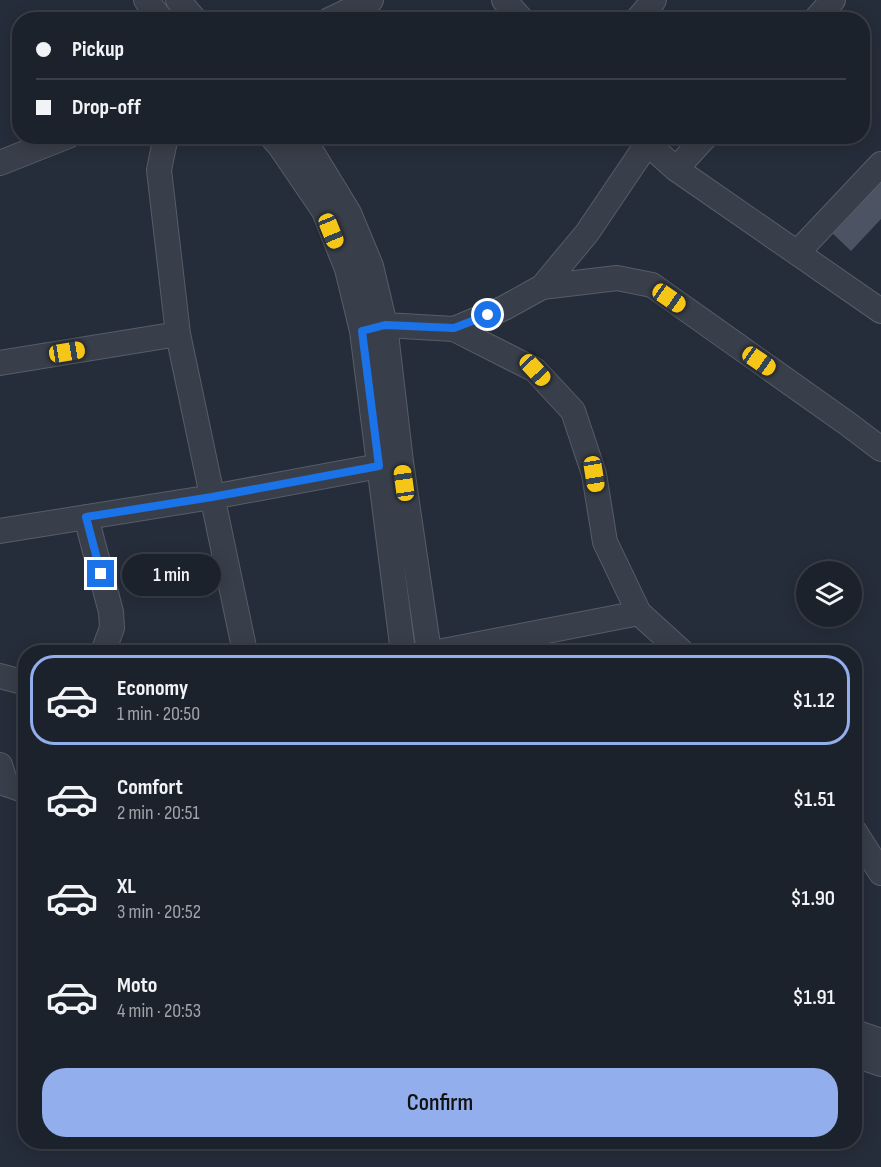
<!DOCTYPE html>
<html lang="en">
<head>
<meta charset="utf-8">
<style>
	body { margin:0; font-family:"Sofia Sans Condensed",sans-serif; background:#252a34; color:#f1f3f6; height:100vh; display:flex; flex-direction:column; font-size:22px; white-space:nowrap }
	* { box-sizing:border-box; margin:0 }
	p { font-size:20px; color:#a0a4a9 }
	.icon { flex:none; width:33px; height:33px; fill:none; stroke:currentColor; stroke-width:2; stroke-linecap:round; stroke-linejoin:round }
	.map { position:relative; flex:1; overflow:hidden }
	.side { position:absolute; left:18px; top:645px; width:844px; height:504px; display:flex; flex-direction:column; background:#1c222c; border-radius:24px; box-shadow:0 3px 15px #0003,0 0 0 2px #3a3f48 }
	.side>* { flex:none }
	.top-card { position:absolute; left:12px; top:12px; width:858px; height:132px; border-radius:24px; box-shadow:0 3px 15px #0003,0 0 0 2px #3a3f48; display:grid; align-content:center; height:132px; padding:0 24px; background:#1c222c }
	.buttons { position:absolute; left:796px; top:561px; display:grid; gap:12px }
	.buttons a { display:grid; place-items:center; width:66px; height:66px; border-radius:50%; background:#1c222c; box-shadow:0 3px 15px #0003,0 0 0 2px #3a3f48; font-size:30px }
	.end { position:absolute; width:27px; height:27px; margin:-14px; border:8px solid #1a73e8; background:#fff; box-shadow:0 0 0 3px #fff }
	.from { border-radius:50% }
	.bubble { position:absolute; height:42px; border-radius:21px; background:#1c222c; box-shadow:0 3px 15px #0003,0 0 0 2px #3a3f48; font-size:20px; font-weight:600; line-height:42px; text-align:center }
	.car { position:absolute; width:18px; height:36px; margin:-18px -9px; border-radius:8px; box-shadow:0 0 4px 2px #0007; background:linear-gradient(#f5c518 24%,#345 0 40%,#f5c518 0 76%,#345 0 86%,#f5c518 0) }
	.top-card b { display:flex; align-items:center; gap:21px; height:57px; font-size:22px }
	.top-card b+b { border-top:2px solid #3a3f48 }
	.top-card i { width:15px; height:15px; background:#f1f3f6 }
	ul { padding:10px 0 0; list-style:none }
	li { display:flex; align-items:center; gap:18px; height:90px; margin:0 12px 9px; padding:0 12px; border:3px solid transparent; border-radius:24px }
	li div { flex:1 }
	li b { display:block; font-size:22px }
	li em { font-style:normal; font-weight:600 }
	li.selected { border-color:#93aeed }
	li>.icon { width:54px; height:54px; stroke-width:1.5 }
	.primary-button { display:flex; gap:12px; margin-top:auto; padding:12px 24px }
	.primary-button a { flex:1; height:69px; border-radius:24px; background:#93aeed; color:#111; font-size:24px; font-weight:600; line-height:69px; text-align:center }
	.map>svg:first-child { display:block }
	.building { fill:#4c5362 }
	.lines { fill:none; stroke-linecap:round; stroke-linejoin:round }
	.minor-casing { stroke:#575d68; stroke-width:26 }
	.minor { stroke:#393f4a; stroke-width:24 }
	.route { stroke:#1a73e8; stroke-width:8 }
</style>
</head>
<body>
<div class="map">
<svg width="881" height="1167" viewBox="0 0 881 1167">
	<rect width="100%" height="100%" fill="#262d3a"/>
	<path class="building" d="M881,178V219L851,251L829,230Z"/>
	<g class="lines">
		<defs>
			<path id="minor" d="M146,0L162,20
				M178,0L195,20
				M504,0L522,20
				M329,20L371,0
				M637,20L654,0
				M815,20L833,0
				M166,136L159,170L178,334L245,652
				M271,136L279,145L324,211L347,269L362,331L403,652
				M302,136L349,213L371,266L385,325L401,462L429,652
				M639,136L676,169L881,311
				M0,163L68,136
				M676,169L706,136
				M797,253L881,164
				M542,287L617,278L652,285L848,424L881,449
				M369,329L385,325L454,329L504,308L542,287L587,233L647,144
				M454,329L535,370L573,411L594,474L605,542L639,613L682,652
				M0,363L178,334
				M86,517L111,612L112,628L103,652
				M0,531L212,497L379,466
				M438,652L639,613
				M0,676L26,683
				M0,765L6,784L26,791
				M855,832L881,873
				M855,1032L881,1041
				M855,1055L881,1064"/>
		</defs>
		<use href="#minor" class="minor-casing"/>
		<use href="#minor" class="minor"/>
	</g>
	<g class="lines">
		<path class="route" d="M101,574L86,517L212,497L379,466L362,331L385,325L454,328L488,315"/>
	</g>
</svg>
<div class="buttons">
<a><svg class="icon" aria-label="layers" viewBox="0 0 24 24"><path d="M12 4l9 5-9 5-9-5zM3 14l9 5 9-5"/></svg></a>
</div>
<i class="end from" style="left:488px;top:315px"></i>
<i class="end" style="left:101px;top:574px"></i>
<div class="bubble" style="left:122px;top:554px;width:99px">1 min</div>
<i class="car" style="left:331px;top:231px;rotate:158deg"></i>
<i class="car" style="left:669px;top:298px;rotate:125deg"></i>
<i class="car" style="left:67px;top:352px;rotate:81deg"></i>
<i class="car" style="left:759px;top:361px;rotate:125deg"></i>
<i class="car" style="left:535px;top:370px;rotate:137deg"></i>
<i class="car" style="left:594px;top:474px;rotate:171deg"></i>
<i class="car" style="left:404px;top:483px;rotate:352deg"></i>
<div class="top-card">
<b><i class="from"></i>Pickup</b>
<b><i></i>Drop-off</b>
</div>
<section class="side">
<ul>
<li class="selected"><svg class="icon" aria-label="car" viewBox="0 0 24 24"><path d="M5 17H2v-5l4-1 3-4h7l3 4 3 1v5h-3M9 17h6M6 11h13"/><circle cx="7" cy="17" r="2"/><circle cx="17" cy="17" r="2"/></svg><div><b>Economy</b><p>1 min · 20:50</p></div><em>$1.12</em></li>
<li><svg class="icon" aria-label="car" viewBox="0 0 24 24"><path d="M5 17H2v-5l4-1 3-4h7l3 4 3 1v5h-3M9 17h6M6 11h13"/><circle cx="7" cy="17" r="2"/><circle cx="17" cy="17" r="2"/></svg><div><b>Comfort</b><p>2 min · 20:51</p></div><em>$1.51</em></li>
<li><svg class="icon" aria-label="car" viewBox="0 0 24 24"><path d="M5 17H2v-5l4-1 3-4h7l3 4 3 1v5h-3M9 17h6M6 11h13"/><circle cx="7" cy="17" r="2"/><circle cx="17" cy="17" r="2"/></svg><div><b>XL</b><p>3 min · 20:52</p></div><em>$1.90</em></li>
<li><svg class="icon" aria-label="car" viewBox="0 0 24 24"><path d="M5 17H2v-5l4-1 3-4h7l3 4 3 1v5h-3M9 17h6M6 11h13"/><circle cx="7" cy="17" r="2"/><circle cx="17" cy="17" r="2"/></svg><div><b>Moto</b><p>4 min · 20:53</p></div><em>$1.91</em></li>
</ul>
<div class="primary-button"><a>Confirm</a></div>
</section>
</div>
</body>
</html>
